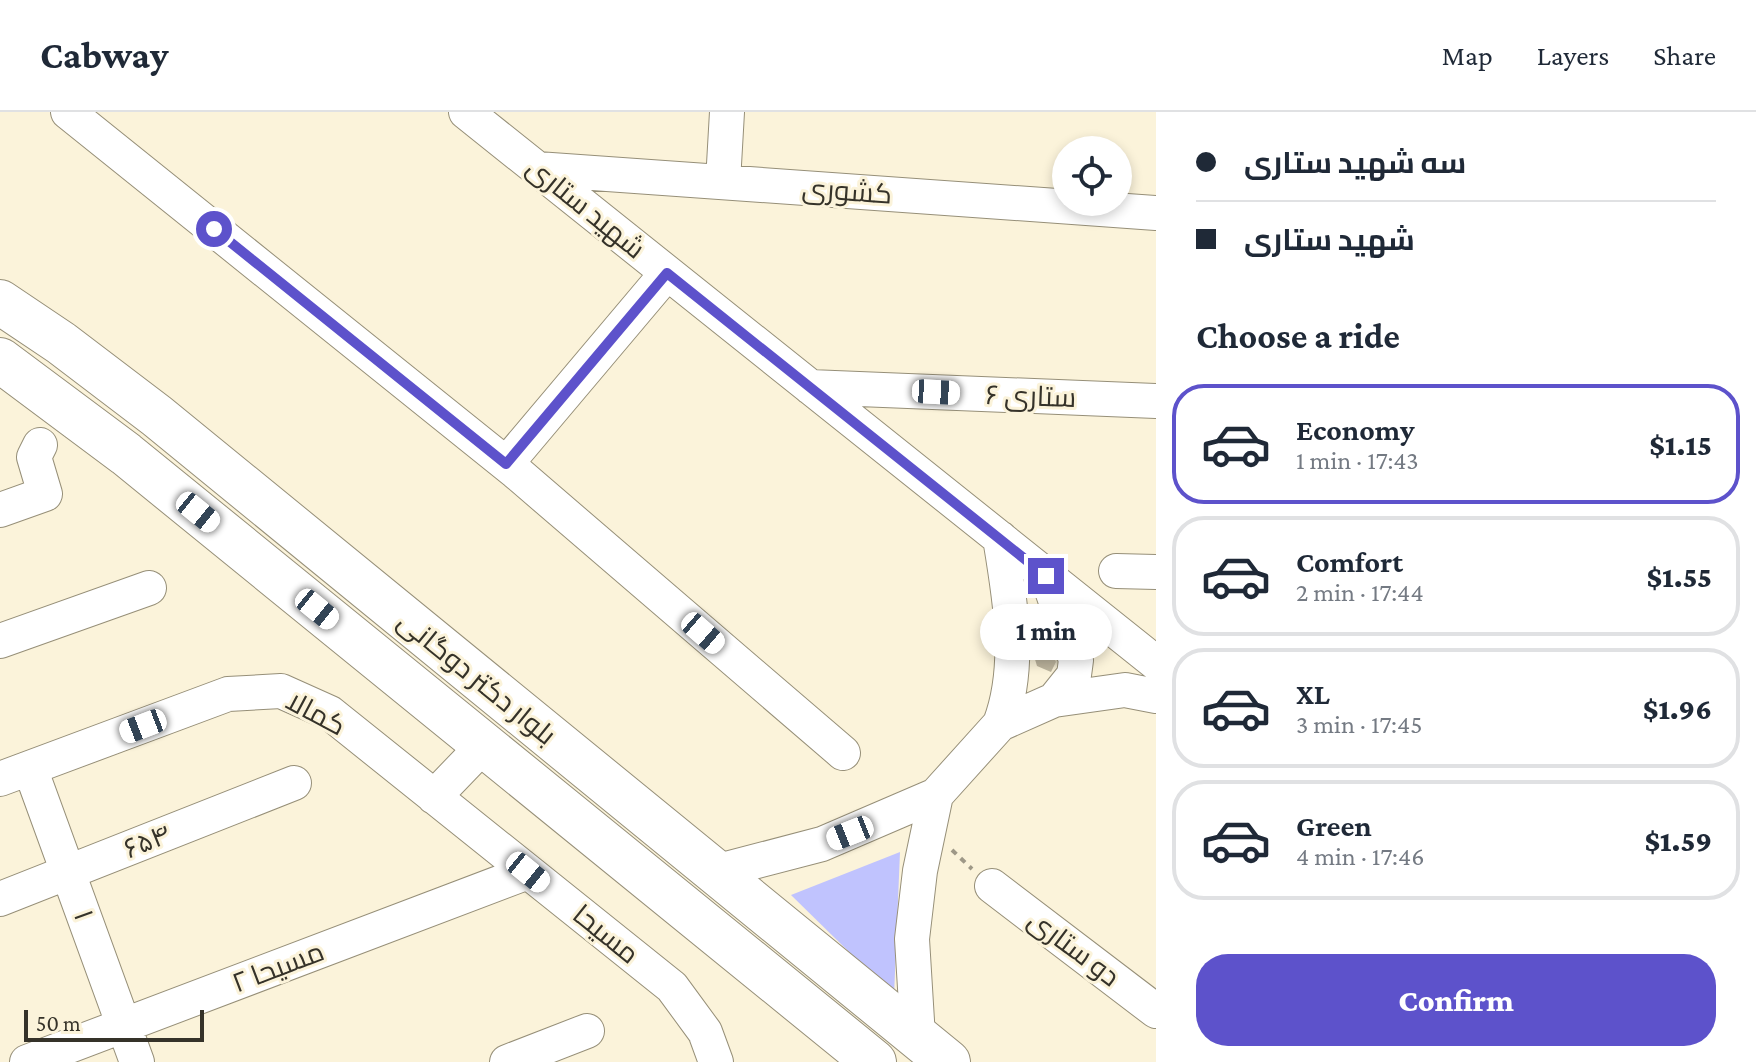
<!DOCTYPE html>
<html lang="en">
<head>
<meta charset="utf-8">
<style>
	body { margin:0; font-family:"Crimson Pro",Cairo,serif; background:#f2f2f3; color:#1f2937; height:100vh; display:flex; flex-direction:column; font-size:30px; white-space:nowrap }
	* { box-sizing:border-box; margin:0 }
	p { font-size:26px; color:#747a83 }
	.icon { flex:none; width:44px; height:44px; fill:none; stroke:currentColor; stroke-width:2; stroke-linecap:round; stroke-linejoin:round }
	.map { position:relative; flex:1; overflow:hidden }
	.details { display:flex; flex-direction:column; background:#fff; width:600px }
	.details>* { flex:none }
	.guide { display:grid; align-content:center; height:176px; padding:0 40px; background:#fff }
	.controls { position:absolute; left:1052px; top:24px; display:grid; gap:16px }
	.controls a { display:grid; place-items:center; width:80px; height:80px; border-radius:50%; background:#fff; box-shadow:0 4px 12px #0003; font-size:40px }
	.scale { position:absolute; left:24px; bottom:20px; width:180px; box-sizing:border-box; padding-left:8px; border:4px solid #353229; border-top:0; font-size:22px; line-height:28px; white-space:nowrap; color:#353229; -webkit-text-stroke:6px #fbf3da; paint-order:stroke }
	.end { position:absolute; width:36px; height:36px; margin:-18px; border:10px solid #5d52cb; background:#fff; box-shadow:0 0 0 4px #fff }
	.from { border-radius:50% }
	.bubble { position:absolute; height:56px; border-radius:28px; background:#fff; box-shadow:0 4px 12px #0003; font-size:26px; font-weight:800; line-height:56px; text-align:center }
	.car { position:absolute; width:24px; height:48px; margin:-24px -12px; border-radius:10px; box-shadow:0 0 6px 2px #0007; background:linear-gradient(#fff 24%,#345 0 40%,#fff 0 76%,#345 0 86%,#fff 0) }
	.guide b { display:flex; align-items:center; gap:28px; height:76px; font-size:30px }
	.guide b+b { border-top:2px solid #e0e1e3 }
	.guide i { width:20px; height:20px; background:#1f2937 }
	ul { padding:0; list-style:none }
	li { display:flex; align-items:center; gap:24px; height:120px; margin:0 16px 12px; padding:0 24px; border:4px solid #e0e1e3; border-radius:32px }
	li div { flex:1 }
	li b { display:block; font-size:30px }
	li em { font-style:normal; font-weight:800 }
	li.current { border-color:#5d52cb }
	li>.icon { width:72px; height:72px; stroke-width:1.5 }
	h2 { padding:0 40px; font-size:36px; line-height:96px }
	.cta { display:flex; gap:16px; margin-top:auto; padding:16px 40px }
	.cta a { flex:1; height:92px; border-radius:32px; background:#5d52cb; color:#fff; font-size:32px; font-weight:800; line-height:92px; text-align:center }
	header { display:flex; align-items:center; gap:48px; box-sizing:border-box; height:112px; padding:0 40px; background:#fff; border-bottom:2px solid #e0e1e3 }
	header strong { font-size:38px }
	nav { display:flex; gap:44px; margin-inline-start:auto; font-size:28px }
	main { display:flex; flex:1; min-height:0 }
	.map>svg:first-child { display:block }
	.green { fill:#c0c3fe }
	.building { fill:#bdb59e; filter:url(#shadow) }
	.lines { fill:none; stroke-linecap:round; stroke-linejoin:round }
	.minor-casing { stroke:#968f78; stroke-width:36 }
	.major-casing { stroke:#968f78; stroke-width:46 }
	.path { stroke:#9e9887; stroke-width:4; stroke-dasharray:6 6; stroke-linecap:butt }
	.minor { stroke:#fff; stroke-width:34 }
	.major { stroke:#fff; stroke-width:44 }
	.route { stroke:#5d52cb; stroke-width:10 }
	.labels { text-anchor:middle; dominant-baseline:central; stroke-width:6; stroke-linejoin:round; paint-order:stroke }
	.street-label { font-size:28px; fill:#353229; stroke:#fbf3da }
</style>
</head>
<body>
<header>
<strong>Cabway</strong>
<nav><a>Map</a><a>Layers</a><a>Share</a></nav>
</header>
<main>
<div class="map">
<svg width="1156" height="950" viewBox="0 0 1156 950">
	<defs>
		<filter id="shadow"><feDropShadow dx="7" dy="-7" stdDeviation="4" flood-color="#0004"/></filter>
	</defs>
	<rect width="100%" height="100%" fill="#fbf3da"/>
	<path class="green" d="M900,740L894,884L791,783Z"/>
	<path class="building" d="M1046,528L1056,550L1051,560L1037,554L1034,544L1037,534Z"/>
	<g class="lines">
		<defs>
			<path id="minor" d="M68,0L516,360L843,641
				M466,0L1156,551
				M537,57L1156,101
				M723,70L727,0
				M810,275L1156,289
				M506,352L667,161
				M0,398L45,382L34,345L40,333
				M1116,459L1156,460
				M1047,464L1076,548L1074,563L1054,588
				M0,529L149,476
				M1000,612L1054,588L1125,578L1156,584
				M30,656L137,950
				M0,667L228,582L281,579L330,601L672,875L705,920L716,950
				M434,685L484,633
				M715,760L822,732L936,683L1000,612C1022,554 1010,486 1000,426
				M992,774L1156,899
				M0,787L294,671
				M918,925L912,827L920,759L936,683
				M27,950L528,760
				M507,950L587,919"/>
			<path id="major" d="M0,190L61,231L157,304L948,950
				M0,248L126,342L874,950"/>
		</defs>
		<use href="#minor" class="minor-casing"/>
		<use href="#major" class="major-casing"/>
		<path class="path" d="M952,738L972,757"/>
		<use href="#minor" class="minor"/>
		<use href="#major" class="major"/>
	</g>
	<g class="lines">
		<path class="route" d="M214,117L506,352L667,161L1046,464"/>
	</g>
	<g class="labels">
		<g class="street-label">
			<text transform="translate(847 79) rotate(4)">کشوری</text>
			<text transform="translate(586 96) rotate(39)">شهید ستاری</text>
			<text transform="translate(1031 284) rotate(2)">ستاری ۶</text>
			<text transform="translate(477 566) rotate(39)">بلوار دکتر دوگانی</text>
			<text transform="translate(316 601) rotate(28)">کمالا</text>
			<text transform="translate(147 729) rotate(-22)">۶۵۴</text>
			<text transform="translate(84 803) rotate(70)">۱</text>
			<text transform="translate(606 822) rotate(39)">مسیحا</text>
			<text transform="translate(1074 836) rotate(37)">دو ستاری</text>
			<text transform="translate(278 855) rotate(-21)">مسيحا ۲</text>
		</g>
	</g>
</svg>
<div class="controls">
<a><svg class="icon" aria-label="locate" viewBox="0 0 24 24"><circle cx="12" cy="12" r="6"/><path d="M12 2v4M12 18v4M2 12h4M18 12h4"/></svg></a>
</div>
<div class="scale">50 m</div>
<i class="end from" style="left:214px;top:117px"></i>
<i class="end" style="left:1046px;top:464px"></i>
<div class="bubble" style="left:980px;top:492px;width:132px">1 min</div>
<i class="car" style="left:936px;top:280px;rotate:93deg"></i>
<i class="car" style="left:198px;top:400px;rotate:129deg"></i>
<i class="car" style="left:317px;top:497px;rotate:129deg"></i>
<i class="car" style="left:703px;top:521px;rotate:131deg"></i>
<i class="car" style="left:143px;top:614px;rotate:249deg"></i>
<i class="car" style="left:850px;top:721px;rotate:248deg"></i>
<i class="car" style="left:528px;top:760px;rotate:129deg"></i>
</div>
<section class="details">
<div class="guide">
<b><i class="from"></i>سه شهید ستاری</b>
<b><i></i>شهید ستاری</b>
</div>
<h2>Choose a ride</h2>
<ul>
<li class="current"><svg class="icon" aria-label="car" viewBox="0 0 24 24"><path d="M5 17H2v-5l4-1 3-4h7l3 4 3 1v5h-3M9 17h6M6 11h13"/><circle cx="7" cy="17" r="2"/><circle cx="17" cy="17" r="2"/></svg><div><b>Economy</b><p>1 min · 17:43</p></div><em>$1.15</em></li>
<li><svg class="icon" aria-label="car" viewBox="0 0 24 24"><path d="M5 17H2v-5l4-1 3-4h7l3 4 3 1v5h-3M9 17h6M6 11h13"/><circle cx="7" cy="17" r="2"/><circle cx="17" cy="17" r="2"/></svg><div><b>Comfort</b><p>2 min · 17:44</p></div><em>$1.55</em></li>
<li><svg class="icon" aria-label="car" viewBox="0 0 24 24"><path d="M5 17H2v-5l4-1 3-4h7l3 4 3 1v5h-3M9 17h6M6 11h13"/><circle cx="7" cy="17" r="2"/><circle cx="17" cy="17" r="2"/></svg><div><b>XL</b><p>3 min · 17:45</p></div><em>$1.96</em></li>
<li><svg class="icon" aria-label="car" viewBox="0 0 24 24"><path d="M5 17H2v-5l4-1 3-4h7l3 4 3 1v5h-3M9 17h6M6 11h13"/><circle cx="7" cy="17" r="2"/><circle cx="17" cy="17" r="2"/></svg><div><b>Green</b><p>4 min · 17:46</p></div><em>$1.59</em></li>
</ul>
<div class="cta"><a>Confirm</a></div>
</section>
</main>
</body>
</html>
